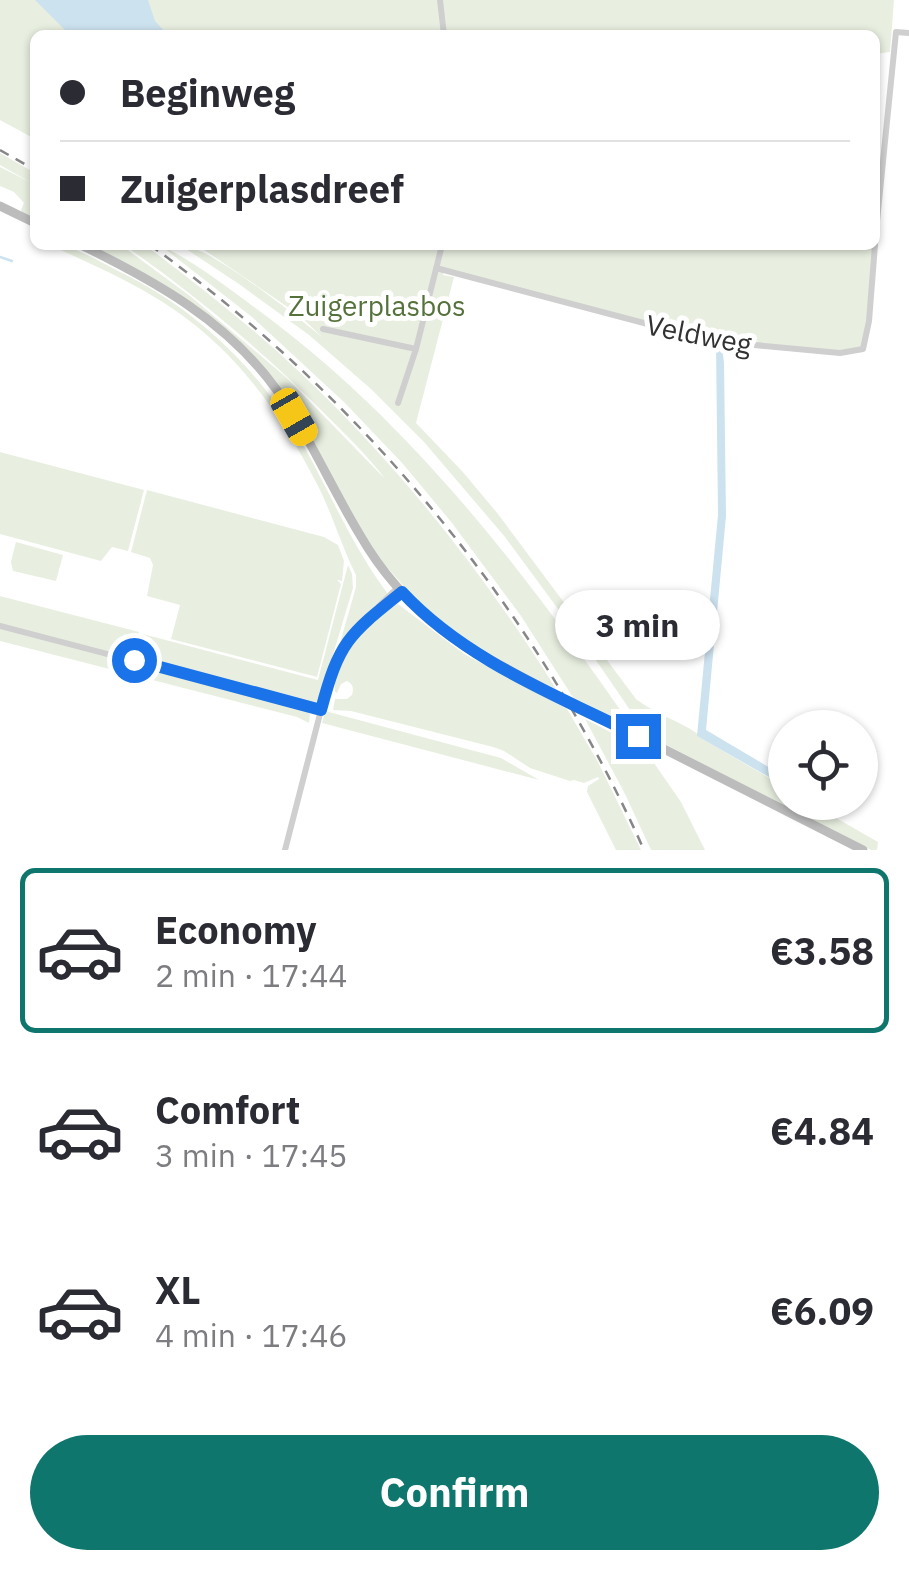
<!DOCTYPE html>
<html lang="en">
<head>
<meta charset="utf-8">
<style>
	body { margin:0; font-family:"IBM Plex Sans",sans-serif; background:#f2f2f3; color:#2b2b33; height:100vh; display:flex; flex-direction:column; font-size:38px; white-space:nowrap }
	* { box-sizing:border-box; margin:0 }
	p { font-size:32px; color:#7c7c81 }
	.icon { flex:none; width:55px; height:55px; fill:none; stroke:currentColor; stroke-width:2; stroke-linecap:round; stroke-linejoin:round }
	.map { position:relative; height:850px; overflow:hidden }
	.sheet { display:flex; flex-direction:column; background:#fff; flex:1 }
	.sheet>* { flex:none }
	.hud { position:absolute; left:30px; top:30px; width:850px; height:220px; border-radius:15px; box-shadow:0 2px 8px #0004; display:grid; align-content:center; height:220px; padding:0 30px; background:#fff }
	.buttons { position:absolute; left:768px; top:710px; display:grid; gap:20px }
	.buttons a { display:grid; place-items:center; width:110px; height:110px; border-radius:50%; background:#fff; box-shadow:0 2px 8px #0004; font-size:50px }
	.end { position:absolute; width:45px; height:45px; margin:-22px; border:12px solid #1a73e8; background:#fff; box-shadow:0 0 0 5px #fff }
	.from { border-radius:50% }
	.bubble { position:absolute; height:70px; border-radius:35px; background:#fff; box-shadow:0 2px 8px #0004; font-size:32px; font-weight:800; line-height:70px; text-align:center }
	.car { position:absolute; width:30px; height:60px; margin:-30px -15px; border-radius:12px; box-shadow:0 0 8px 2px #0007; background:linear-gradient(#f5c518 24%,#345 0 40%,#f5c518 0 76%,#345 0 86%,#f5c518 0) }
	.hud b { display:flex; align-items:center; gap:35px; height:95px; font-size:38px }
	.hud b+b { border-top:2px solid #e1e1e2 }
	.hud i { width:25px; height:25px; background:#2b2b33 }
	ul { padding:18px 0 0; list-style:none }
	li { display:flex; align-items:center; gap:30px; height:165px; margin:0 20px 15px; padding:0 10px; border:5px solid transparent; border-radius:15px }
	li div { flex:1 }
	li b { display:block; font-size:38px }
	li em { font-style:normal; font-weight:800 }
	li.active { border-color:#0f766e }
	li>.icon { width:90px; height:90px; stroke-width:1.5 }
	.action { display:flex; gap:20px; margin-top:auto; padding:20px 30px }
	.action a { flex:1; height:115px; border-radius:60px; background:#0f766e; color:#fff; font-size:40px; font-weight:800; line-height:115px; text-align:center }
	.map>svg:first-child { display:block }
	.green { fill:#e8efe0 }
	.water { fill:#cce2ef }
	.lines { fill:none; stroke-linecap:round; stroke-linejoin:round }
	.stream { stroke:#cce2ef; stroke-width:2.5 }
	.street { stroke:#cfcfcf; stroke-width:6 }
	.secondary { stroke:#bcbcbc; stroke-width:9 }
	.rail { stroke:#878787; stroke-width:2.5; stroke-dasharray:10 8; stroke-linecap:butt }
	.secondary-bridge { stroke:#bcbcbc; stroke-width:9 }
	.route { stroke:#1a73e8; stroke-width:12 }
	.labels { text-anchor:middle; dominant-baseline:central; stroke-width:10; stroke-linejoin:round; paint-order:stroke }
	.park-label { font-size:28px; fill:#55723c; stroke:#fff }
	.street-label { font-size:28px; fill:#323232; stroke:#fff }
</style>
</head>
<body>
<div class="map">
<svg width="909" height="850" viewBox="0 0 909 850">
	<rect width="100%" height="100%" fill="#fff"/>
	<path class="green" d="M0,0H894L890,52L875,54V35H35V139L0,120Z
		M0,153L35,173V219L23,214L21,210L24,203L14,192L0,186V167L30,182L0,165Z
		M50,245C75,245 98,261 120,272C200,311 261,372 305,448C332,497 354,549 388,594L350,632L338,650L356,587V575C341,545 332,513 317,484C275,403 227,338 146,292C115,274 82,260 50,245Z
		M88,245H121L190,296L287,378L385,479C369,457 347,436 327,416C265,353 197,296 124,245H145L153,251C196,284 239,317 279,353C387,451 479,565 556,689L498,662L448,628L420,604L375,554L283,394L203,311L151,277Z
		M160,245C191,260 222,283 250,304C406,416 524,570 632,727L574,699L521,616L452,523L403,464L345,403L252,317Z
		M180,245C209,245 297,317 323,338L298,314L197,245H864L874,249L867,327L863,347L852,352L715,339L444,271L443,275L454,277L416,423L462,471L498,514L636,699C655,714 678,720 698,734L699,737L785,787V802L810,803L878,842L877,850H871L647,735L600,666L505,537L424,442L371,389L309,335L239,284Z
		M0,452L144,490L128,551L112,547L101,561L0,534Z
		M147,490L324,537L338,545L344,561L342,581L337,580L341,584L317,677L171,639L180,605L147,596L153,565L150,558L131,552Z
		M16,542L63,555L56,581L13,571L11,562Z
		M348,565L352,574L353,588L319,701L313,705L140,661L138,658L143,634L318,680Z
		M0,596L139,632L133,655L128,658L0,624Z
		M398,604L464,654L567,709L598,762L641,850H616L587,792L588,786L599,779L598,777L584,783L574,780L570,781L530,768L504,751L493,747L351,711L333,710L335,699H347L352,695C354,689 353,684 347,681L341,684L337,693L335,692C333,655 363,620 398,604Z
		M0,628L304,708L310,714L309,723L297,717L0,641Z
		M325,711L501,758L539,780L322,723Z
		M585,719L645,750L681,802L705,850H651L624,792Z"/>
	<path class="water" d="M35,0H148L155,21L168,35H70Z
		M716,345L722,347L724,363L726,516L706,730L777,772L776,781L697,736L718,515Z"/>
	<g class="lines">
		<path class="stream" d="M0,257L12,261"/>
		<path class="street" d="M440,0L444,35
			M875,241L896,32L909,33
			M436,268L712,341L840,353L863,349L869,321L875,245
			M323,329L416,349
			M398,403L416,349L442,245
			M379,606L398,587
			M0,626L321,710
			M285,850L330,675C345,634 369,618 402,592"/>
		<path class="secondary" d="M0,206L35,223
			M81,245C155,281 227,321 276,389C309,435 331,487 360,535C406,615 466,648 545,689
			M591,712L863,850"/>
		<path class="rail" d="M0,150L35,170
			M150,245C365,400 536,609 644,850"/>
		<path class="secondary-bridge" d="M545,689L591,712"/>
	</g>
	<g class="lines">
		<path class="route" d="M134,660L321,710C339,642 348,635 402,592C465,660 556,695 638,736"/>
	</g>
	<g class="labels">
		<g class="park-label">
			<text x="377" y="305">Zuigerplasbos</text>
		</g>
		<g class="street-label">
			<text transform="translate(699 334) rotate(11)">Veldweg</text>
		</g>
	</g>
</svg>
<div class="buttons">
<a><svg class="icon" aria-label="locate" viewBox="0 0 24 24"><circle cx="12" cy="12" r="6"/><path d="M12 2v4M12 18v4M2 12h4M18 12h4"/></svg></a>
</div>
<i class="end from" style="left:134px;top:660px"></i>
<i class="end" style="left:638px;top:736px"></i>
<div class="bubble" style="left:555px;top:590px;width:165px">3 min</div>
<i class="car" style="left:294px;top:417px;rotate:150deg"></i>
<div class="hud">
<b><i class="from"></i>Beginweg</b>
<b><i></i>Zuigerplasdreef</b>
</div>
</div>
<section class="sheet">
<ul>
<li class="active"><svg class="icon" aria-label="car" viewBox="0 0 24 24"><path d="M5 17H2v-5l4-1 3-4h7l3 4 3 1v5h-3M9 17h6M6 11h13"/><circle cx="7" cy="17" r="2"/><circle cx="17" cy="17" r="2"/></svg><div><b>Economy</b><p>2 min · 17:44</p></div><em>€3.58</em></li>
<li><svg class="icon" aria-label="car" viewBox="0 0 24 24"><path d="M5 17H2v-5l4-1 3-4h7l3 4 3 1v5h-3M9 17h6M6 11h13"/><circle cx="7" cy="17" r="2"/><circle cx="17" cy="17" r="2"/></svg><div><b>Comfort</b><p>3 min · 17:45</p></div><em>€4.84</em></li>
<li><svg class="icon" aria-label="car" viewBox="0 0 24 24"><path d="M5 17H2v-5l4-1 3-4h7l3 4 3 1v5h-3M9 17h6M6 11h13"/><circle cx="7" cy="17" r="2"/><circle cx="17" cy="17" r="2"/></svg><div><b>XL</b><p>4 min · 17:46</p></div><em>€6.09</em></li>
</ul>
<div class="action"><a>Confirm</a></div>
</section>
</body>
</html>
